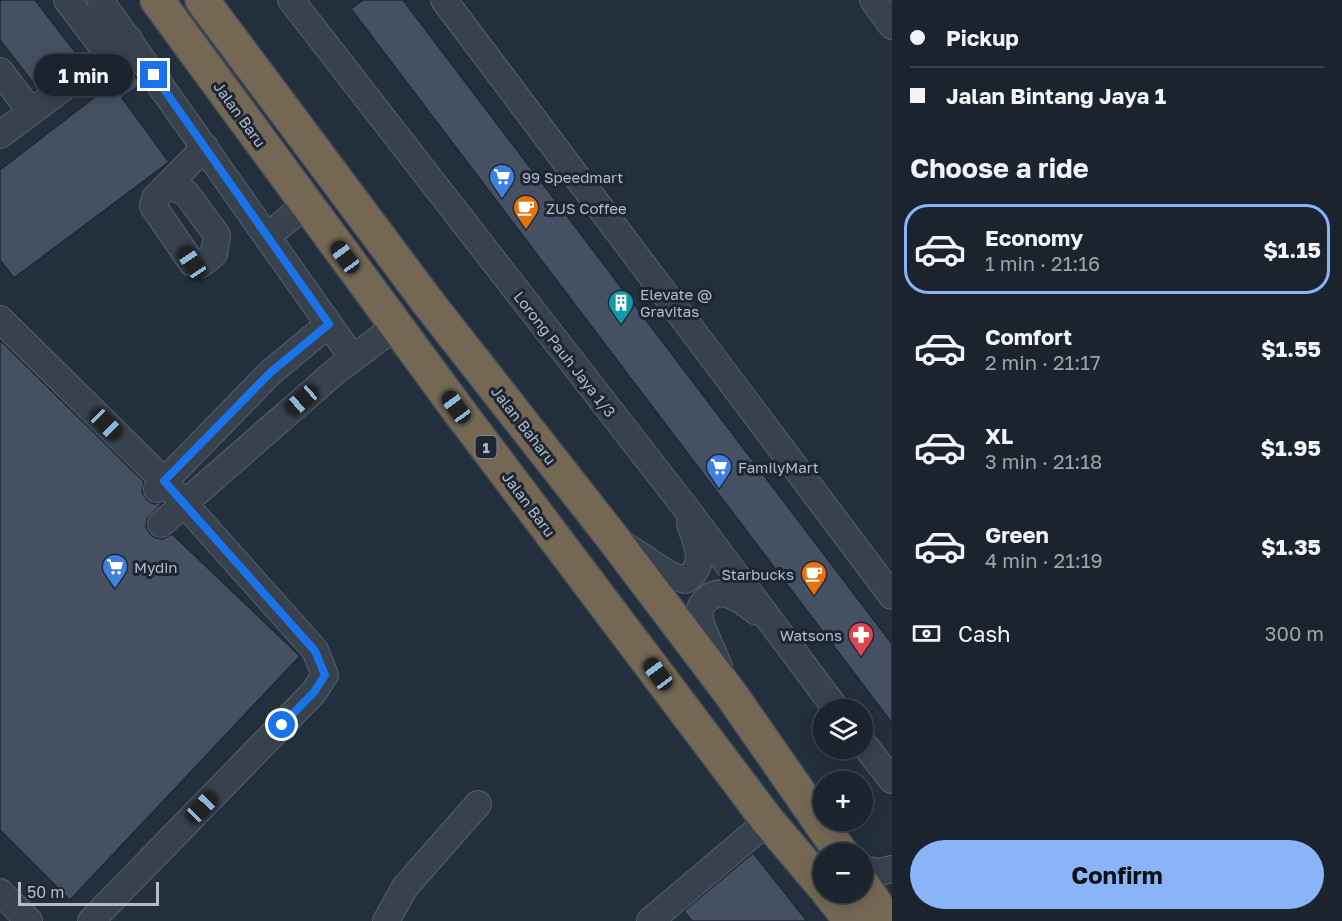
<!DOCTYPE html>
<html lang="en">
<head>
<meta charset="utf-8">
<style>
	body { margin:0; font-family:"Golos Text",sans-serif; background:#282f3a; color:#f1f3f6; height:100vh; display:flex; flex-direction:column; font-size:22px; white-space:nowrap }
	* { box-sizing:border-box; margin:0 }
	p { font-size:20px; color:#a0a4aa }
	.icon { flex:none; width:33px; height:33px; fill:none; stroke:currentColor; stroke-width:2; stroke-linecap:round; stroke-linejoin:round }
	.map { position:relative; flex:1; overflow:hidden }
	.drawer { display:flex; flex-direction:column; background:#1b232e; width:450px }
	.drawer>* { flex:none }
	.top-card { display:grid; align-content:center; height:132px; padding:0 18px; background:#1b232e }
	.tools { position:absolute; left:813px; top:699px; display:grid; gap:12px }
	.tools a { display:grid; place-items:center; width:60px; height:60px; border-radius:50%; background:#1b232e; box-shadow:0 3px 15px #0003,0 0 0 2px #39404a; font-size:30px }
	.scale { position:absolute; left:18px; bottom:15px; width:141px; box-sizing:border-box; padding-left:6px; border:3px solid #b4bcc9; border-top:0; font-size:16px; line-height:21px; white-space:nowrap; color:#b4bcc9; -webkit-text-stroke:4px #1d2633; paint-order:stroke }
	.end { position:absolute; width:27px; height:27px; margin:-14px; border:8px solid #1a73e8; background:#fff; box-shadow:0 0 0 3px #fff }
	.from { border-radius:50% }
	.bubble { position:absolute; height:42px; border-radius:21px; background:#1b232e; box-shadow:0 3px 15px #0003,0 0 0 2px #39404a; font-size:20px; font-weight:700; line-height:42px; text-align:center }
	.car { position:absolute; width:18px; height:36px; margin:-18px -9px; border-radius:8px; box-shadow:0 0 4px 2px #0007; background:linear-gradient(#222 24%,#8ab4d8 0 40%,#222 0 76%,#8ab4d8 0 86%,#222 0) }
	.top-card b { display:flex; align-items:center; gap:21px; height:57px; font-size:22px }
	.top-card b+b { border-top:2px solid #39404a }
	.top-card i { width:15px; height:15px; background:#f1f3f6 }
	ul { padding:0; list-style:none }
	li { display:flex; align-items:center; gap:18px; height:90px; margin:0 12px 9px; padding:0 6px; border:3px solid transparent; border-radius:24px }
	li div { flex:1 }
	li b { display:block; font-size:22px }
	li em { font-style:normal; font-weight:700 }
	li.selected { border-color:#8ab4f8 }
	li>.icon { width:54px; height:54px; stroke-width:1.5 }
	h2 { padding:0 18px; font-size:27px; line-height:72px }
	.pay { display:flex; align-items:center; gap:15px; height:66px; padding:0 18px; font-size:22px }
	.pay p { margin-inline-start:auto }
	.primary-button { display:flex; gap:12px; margin-top:auto; padding:12px 18px }
	.primary-button a { flex:1; height:69px; border-radius:36px; background:#8ab4f8; color:#111; font-size:24px; font-weight:700; line-height:69px; text-align:center }
	main { display:flex; flex:1; min-height:0 }
	.map>svg:first-child { display:block }
	.building { fill:#455162; stroke:#1f2835; stroke-width:1.5 }
	.lines { fill:none; stroke-linecap:round; stroke-linejoin:round }
	.minor-casing { stroke:#565f6c; stroke-width:28 }
	.highway-casing { stroke:#434c59; stroke-width:36 }
	.minor { stroke:#38414e; stroke-width:26 }
	.highway { stroke:#746855; stroke-width:33 }
	.route { stroke:#1a73e8; stroke-width:8 }
	.labels { text-anchor:middle; dominant-baseline:central; stroke-width:6; stroke-linejoin:round; paint-order:stroke }
	.shield { fill:#1d2633; stroke:#878f9c; stroke-width:1.5 }
	.shield-label { font-size:14px; font-weight:bold; fill:#b4bcc9 }
	.street-label { font-size:15px; fill:#b4bcc9; stroke:#1d2633 }
	.poi-label { font-size:15px; fill:#b4bcc9; stroke:#1d2633; text-anchor:start }
</style>
</head>
<body>
<main>
<div class="map">
<svg width="892" height="921" viewBox="0 0 892 921">
	<rect width="100%" height="100%" fill="#242f3e"/>
	<path class="building" d="M0,0H35L76,53L34,84L0,40Z
		M363,0H403L892,644V723L351,9Z
		M130,70L141,84L122,98L169,162L14,278L0,260V170Z
		M0,340L144,482L142,492L147,500L154,504L163,502L147,519L146,527L150,534L156,538L163,539L172,534L300,656L70,900L0,830Z
		M753,853L807,921H692L684,911Z"/>
	<g class="lines">
		<defs>
			<path id="minor" d="M67,0L108,54
				M100,0L352,357
				M291,0L685,507L837,710
				M444,0L892,596
				M873,0L892,26
				M0,71L31,112
				M0,135L129,39
				M168,185L186,193L217,235L214,254L200,265L192,263L153,206L155,198L205,147
				M268,236L306,204
				M0,319L164,481L315,650L325,675L314,692L91,921
				M157,489L271,372L329,324
				M161,524L336,371L396,326
				M624,545L670,575L685,580C708,566 697,545 690,524
				M719,667C713,651 704,635 700,619C699,613 700,606 704,602C721,583 741,600 757,612
				M862,742L892,780
				M862,869L879,872L892,869
				M0,892L29,921
				M386,921L405,887L478,804
				M650,921L768,821"/>
			<path id="highway" d="M157,0L456,407L768,821L824,887
				M202,0L430,305L612,537L730,693L842,854
				M862,883L887,921
				M828,892L851,921"/>
		</defs>
		<use href="#minor" class="minor-casing"/>
		<use href="#highway" class="highway-casing"/>
		<use href="#minor" class="minor"/>
		<use href="#highway" class="highway"/>
	</g>
	<g class="lines">
		<path class="route" d="M154,75L329,324L271,372L164,481L315,651L325,675L314,692L282,725"/>
	</g>
	<defs>
		<symbol id="supermarket-pin" viewBox="-11 -11 22 30"><path d="M0 17L-7.5 6A9.5 9.5 0 1 1 7.5 6Z" fill="#3f7fe0" stroke="#1d2633"/><path d="M-6-5.5h2.5l.6 2H6L4.5 2H-2.5L-4.4-4H-6ZM-1.5 3.2a1.3 1.3 0 1 0 .1 0ZM3 3.2a1.3 1.3 0 1 0 .1 0Z" fill="#fff"/></symbol>
		<symbol id="cafe-pin" viewBox="-11 -11 22 30"><path d="M0 17L-7.5 6A9.5 9.5 0 1 1 7.5 6Z" fill="#e8710a" stroke="#1d2633"/><path d="M-5.5-4.5H6V0H3Q3 3.5 0 3.5H-2.5Q-5.5 3.5-5.5 0ZM3-3.2v2h1.7v-2ZM-6 4.5H4V6H-6Z" fill="#fff"/></symbol>
		<symbol id="building-pin" viewBox="-11 -11 22 30"><path d="M0 17L-7.5 6A9.5 9.5 0 1 1 7.5 6Z" fill="#0f9aa8" stroke="#1d2633"/><path d="M-4-6H4V6H1V3H-1V6H-4ZM-2.5-4.3h1.7v1.8h-1.7ZM.8-4.3h1.7v1.8H.8ZM-2.5-1h1.7V.8h-1.7ZM.8-1h1.7V.8H.8Z" fill="#fff"/></symbol>
		<symbol id="pharmacy-pin" viewBox="-11 -11 22 30"><path d="M0 17L-7.5 6A9.5 9.5 0 1 1 7.5 6Z" fill="#e0444e" stroke="#1d2633"/><path d="M-2-6h4v4h4v4h-4v4h-4v-4h-4v-4h4Z" fill="#fff"/></symbol>
	</defs>
	<g fill-rule="evenodd">
		<use href="#supermarket-pin" x="487" y="162" width="30" height="40"/>
		<use href="#cafe-pin" x="511" y="193" width="30" height="40"/>
		<use href="#building-pin" x="606" y="288" width="30" height="40"/>
		<use href="#supermarket-pin" x="704" y="452" width="30" height="40"/>
		<use href="#supermarket-pin" x="100" y="552" width="30" height="40"/>
		<use href="#cafe-pin" x="799" y="559" width="30" height="40"/>
		<use href="#pharmacy-pin" x="846" y="620" width="30" height="40"/>
	</g>
	<g class="labels">
		<rect class="shield" x="475.5" y="436" width="21" height="22" rx="4.5"/>
		<g class="shield-label">
			<text x="486" y="447">1</text>
		</g>
		<g class="street-label">
			<text transform="translate(240 114) rotate(54)">Jalan Baru</text>
			<text transform="translate(565 354) rotate(52)">Lorong Pauh Jaya 1/3</text>
			<text transform="translate(524 425) rotate(52)">Jalan Baharu</text>
			<text transform="translate(529 504) rotate(53)">Jalan Baru</text>
		</g>
		<g class="poi-label">
			<text x="522" y="177">99 Speedmart</text>
			<text x="546" y="208">ZUS Coffee</text>
			<text x="640" y="294">Elevate @<tspan x="640" dy="17">Gravitas</tspan></text>
			<text x="738" y="467">FamilyMart</text>
			<text x="134" y="567">Mydin</text>
			<text x="794" y="574" text-anchor="end">Starbucks</text>
			<text x="842" y="635" text-anchor="end">Watsons</text>
		</g>
	</g>
</svg>
<div class="tools">
<a><svg class="icon" aria-label="layers" viewBox="0 0 24 24"><path d="M12 4l9 5-9 5-9-5zM3 14l9 5 9-5"/></svg></a>
<a>+</a>
<a>−</a>
</div>
<div class="scale">50 m</div>
<i class="end from" style="left:282px;top:725px"></i>
<i class="end" style="left:154px;top:75px"></i>
<div class="bubble" style="left:34px;top:54px;width:99px">1 min</div>
<i class="car" style="left:345px;top:257px;rotate:324deg"></i>
<i class="car" style="left:192px;top:263px;rotate:326deg"></i>
<i class="car" style="left:302px;top:400px;rotate:229deg"></i>
<i class="car" style="left:456px;top:407px;rotate:324deg"></i>
<i class="car" style="left:106px;top:424px;rotate:135deg"></i>
<i class="car" style="left:658px;top:674px;rotate:323deg"></i>
<i class="car" style="left:202px;top:807px;rotate:44deg"></i>
</div>
<section class="drawer">
<div class="top-card">
<b><i class="from"></i>Pickup</b>
<b><i></i>Jalan Bintang Jaya 1</b>
</div>
<h2>Choose a ride</h2>
<ul>
<li class="selected"><svg class="icon" aria-label="car" viewBox="0 0 24 24"><path d="M5 17H2v-5l4-1 3-4h7l3 4 3 1v5h-3M9 17h6M6 11h13"/><circle cx="7" cy="17" r="2"/><circle cx="17" cy="17" r="2"/></svg><div><b>Economy</b><p>1 min · 21:16</p></div><em>$1.15</em></li>
<li><svg class="icon" aria-label="car" viewBox="0 0 24 24"><path d="M5 17H2v-5l4-1 3-4h7l3 4 3 1v5h-3M9 17h6M6 11h13"/><circle cx="7" cy="17" r="2"/><circle cx="17" cy="17" r="2"/></svg><div><b>Comfort</b><p>2 min · 21:17</p></div><em>$1.55</em></li>
<li><svg class="icon" aria-label="car" viewBox="0 0 24 24"><path d="M5 17H2v-5l4-1 3-4h7l3 4 3 1v5h-3M9 17h6M6 11h13"/><circle cx="7" cy="17" r="2"/><circle cx="17" cy="17" r="2"/></svg><div><b>XL</b><p>3 min · 21:18</p></div><em>$1.95</em></li>
<li><svg class="icon" aria-label="car" viewBox="0 0 24 24"><path d="M5 17H2v-5l4-1 3-4h7l3 4 3 1v5h-3M9 17h6M6 11h13"/><circle cx="7" cy="17" r="2"/><circle cx="17" cy="17" r="2"/></svg><div><b>Green</b><p>4 min · 21:19</p></div><em>$1.35</em></li>
</ul>
<div class="pay"><svg class="icon" aria-label="cash" viewBox="0 0 24 24"><path d="M3 7h18v10H3z"/><circle cx="12" cy="12" r="2"/></svg>Cash<p>300 m</p></div>
<div class="primary-button"><a>Confirm</a></div>
</section>
</main>
</body>
</html>
